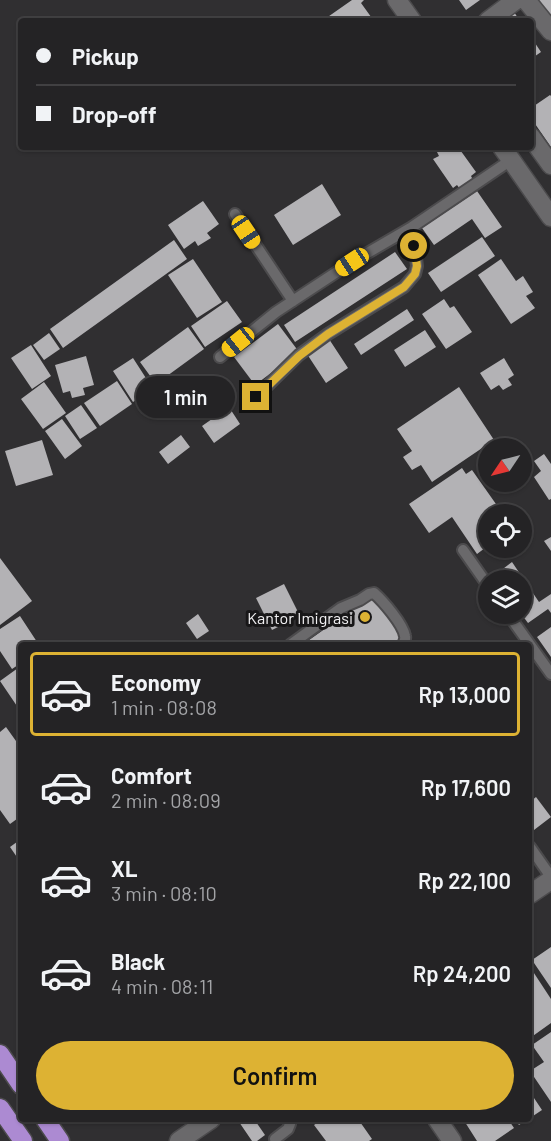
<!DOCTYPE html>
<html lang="en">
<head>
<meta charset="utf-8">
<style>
	body { margin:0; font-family:Barlow,sans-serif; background:#2c2b2d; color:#f1f3f6; height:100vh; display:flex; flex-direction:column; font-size:22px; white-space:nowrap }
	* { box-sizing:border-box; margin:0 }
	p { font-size:20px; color:#a3a4a7 }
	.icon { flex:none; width:33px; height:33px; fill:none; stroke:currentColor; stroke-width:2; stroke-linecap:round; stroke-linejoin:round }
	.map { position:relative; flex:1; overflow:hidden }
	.panel { position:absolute; left:18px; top:642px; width:514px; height:480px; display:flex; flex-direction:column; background:#242325; border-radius:6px; box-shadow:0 2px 4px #0004,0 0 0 2px #414042 }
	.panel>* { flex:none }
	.guide { position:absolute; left:18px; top:18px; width:516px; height:132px; border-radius:6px; box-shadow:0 2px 4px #0004,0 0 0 2px #414042; display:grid; align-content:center; height:132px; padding:0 18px; background:#242325 }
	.needle { width:39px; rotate:235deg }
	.controls { position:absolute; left:478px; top:438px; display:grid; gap:12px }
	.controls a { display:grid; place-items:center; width:54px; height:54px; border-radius:50%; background:#242325; box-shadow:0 2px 4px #0004,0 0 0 2px #414042; font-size:30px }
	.end { position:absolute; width:27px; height:27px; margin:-14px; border:8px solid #ddb233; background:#111; box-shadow:0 0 0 3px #111 }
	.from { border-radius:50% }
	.bubble { position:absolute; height:42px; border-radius:21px; background:#242325; box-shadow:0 2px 4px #0004,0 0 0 2px #414042; font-size:20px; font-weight:600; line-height:42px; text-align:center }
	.car { position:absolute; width:18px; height:36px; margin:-18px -9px; border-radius:8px; box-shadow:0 0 4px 2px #0007; background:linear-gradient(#f5c518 24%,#345 0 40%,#f5c518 0 76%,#345 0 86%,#f5c518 0) }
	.guide b { display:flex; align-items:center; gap:21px; height:57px; font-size:22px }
	.guide b+b { border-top:2px solid #414042 }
	.guide i { width:15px; height:15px; background:#f1f3f6 }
	ul { padding:10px 0 0; list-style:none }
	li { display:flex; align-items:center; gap:18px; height:84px; margin:0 12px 9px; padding:0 6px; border:3px solid transparent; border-radius:6px }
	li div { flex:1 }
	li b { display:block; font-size:22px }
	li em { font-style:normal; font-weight:600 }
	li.active { border-color:#ddb233 }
	li>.icon { width:54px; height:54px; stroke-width:1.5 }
	.primary-button { display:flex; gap:12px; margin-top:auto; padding:12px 18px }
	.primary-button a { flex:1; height:69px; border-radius:36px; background:#ddb233; color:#111; font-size:24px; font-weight:600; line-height:69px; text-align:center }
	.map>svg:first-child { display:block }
	.building { fill:#b3b2b5 }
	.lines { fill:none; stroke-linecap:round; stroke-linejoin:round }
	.service-casing { stroke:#4c4b4d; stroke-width:14 }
	.minor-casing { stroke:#4c4b4d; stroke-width:21 }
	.trunk-casing { stroke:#4c4b4d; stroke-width:21 }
	.service { stroke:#6a696b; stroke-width:10 }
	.minor { stroke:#6a696b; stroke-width:18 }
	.trunk { stroke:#ac8ad2; stroke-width:18 }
	.route { stroke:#ddb233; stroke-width:8 }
	.poi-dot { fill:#ddb233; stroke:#181718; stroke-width:2 }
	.labels { text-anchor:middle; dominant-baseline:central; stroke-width:6; stroke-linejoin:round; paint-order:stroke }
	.poi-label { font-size:16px; fill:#f2f1f3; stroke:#181718; text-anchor:end }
</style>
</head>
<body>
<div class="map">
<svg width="551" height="1141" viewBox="0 0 551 1141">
	<rect width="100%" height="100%" fill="#302f31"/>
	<path class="building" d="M352,0H364L361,3L374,21H322Z
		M459,0H480L466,10Z
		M535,0H551V19Z
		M514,12L520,21H501Z
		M531,37L541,52L531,59Z
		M550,95L551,96V147L531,118V108Z
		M444,147H458L476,172L471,176L473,180L460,189L457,185L453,188L433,159L439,156L437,152Z
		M322,184L341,215L293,245L274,215Z
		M477,191L502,227L485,238L472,219L434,245L422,228Z
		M203,201L219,224L207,233L211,238L198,246L195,241L184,249L168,225Z
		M482,237L495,256L441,292L428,273Z
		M174,240L187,259L63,348L50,329Z
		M395,252L407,269L295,342L284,325Z
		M193,259L222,302L197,318L168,275Z
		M501,259L516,281L523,276L533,292L526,296L535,308L511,324L478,275Z
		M444,299L450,308L454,306L472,332L446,349L422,314Z
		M227,301L242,322L205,347L191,326Z
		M407,309L414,320L361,355L354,344Z
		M278,324L299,352L255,385L234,357Z
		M188,327L204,349L156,384L140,362Z
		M425,330L436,347L405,367L394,350Z
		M49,333L60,349L44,360L33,345Z
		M329,339L348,368L326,383L307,354Z
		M31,345L51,376L32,389L11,358Z
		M86,356L94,385L83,388L85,395L72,398L70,391L63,393L55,365Z
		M133,358L153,389L133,402L113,371Z
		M504,358L514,375L508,379L512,385L503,390L499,385L491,390L480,373Z
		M117,381L132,404L100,426L84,403Z
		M44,382L66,413L43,429L21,399Z
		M459,387L494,440L432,482L421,465L412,470L403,457L412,451L397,429Z
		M81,405L97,428L80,439L65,416Z
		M229,407L240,424L214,443L202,426Z
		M62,419L82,446L65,459L45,431Z
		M181,435L190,447L168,464L159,452Z
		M42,440L53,475L16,486L5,451Z
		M544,454L551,464V499L549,500L534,477L541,471L534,461Z
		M462,468L466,474L472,470L503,514H489V545L477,554L452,517L429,533L409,504Z
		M551,537V551L544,541Z
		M0,558L32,601L0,625Z
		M512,562L539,602L551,594V613L548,609L528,623L522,615V580H499L495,575Z
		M284,584L300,616L272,630L256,598Z
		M373,595L404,640L397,645H302Z
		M198,614L209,631L197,639L186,623Z
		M20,616L39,645H21V663L12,669L0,651V629Z
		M551,627V657L537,637Z
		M18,668L21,672V712L0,681Z
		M6,727L21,748V816L10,824L0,810V732Z
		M536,797L551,817L534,830L530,823V802Z
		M21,839V863L10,847Z
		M551,947V988L532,960Z
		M530,967L551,999V1023L530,1038Z
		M551,1032V1102L530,1071L544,1062L532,1045Z
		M530,1092L542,1110L530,1118Z
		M237,1119H254L265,1135L257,1141H252Z
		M322,1119H358L372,1139L369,1141H326L314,1125Z
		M463,1119H508L514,1128L495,1141H477Z
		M514,1119H528L519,1125Z"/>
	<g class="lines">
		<defs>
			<path id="service" d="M235,214L293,301
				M220,357L276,312L352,262L412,227L511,160
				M256,397L299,355L328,334L404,287L415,274L417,266L412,227
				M463,550L489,587
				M508,614L551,674
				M290,645L341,608L360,600L369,594L374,593C383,601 403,624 405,636C406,639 404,642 403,645
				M530,847L551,877
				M275,1139L288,1129L290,1124L287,1119"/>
			<path id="minor" d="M397,0L412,21
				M526,0L551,31
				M488,21L516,0
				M531,137L551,165
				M502,147L551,217
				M530,894L551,880
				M437,1119L452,1141
				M179,1141L211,1119"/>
			<path id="trunk" d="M0,1054L21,1085
				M0,1108L23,1141
				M45,1119L60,1141"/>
		</defs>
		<use href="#service" class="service-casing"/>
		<use href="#minor" class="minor-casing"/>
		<use href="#trunk" class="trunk-casing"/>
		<use href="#service" class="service"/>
		<use href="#minor" class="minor"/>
		<use href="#trunk" class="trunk"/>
	</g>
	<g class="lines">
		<path class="route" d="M256,397L299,356L328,334L404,287L415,274L417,266L414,246"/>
	</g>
	<circle class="poi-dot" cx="365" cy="617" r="6"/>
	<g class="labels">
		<g class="poi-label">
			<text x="353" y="617">Kantor Imigrasi</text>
		</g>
	</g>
</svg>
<div class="controls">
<a><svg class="needle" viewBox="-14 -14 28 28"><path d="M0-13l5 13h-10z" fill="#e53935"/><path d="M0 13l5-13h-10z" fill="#a3a4a7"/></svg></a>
<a><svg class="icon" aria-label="locate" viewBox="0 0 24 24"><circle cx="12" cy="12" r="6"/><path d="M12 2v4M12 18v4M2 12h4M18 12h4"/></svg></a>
<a><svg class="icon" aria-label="layers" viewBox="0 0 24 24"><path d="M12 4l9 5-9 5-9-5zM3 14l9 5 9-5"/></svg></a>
</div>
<i class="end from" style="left:414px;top:246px"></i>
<i class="end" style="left:256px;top:397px"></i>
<div class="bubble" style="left:136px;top:376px;width:99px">1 min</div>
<i class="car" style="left:246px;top:232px;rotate:146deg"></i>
<i class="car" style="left:352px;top:262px;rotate:237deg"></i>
<i class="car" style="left:238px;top:342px;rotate:231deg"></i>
<div class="guide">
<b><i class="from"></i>Pickup</b>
<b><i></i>Drop-off</b>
</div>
<section class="panel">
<ul>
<li class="active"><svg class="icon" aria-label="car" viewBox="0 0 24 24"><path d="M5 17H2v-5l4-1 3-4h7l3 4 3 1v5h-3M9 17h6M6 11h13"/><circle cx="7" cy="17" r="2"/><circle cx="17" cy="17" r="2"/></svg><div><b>Economy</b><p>1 min · 08:08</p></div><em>Rp 13,000</em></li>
<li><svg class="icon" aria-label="car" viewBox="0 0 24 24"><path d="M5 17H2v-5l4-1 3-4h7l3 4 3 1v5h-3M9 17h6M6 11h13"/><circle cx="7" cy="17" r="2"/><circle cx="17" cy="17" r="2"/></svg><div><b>Comfort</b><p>2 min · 08:09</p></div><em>Rp 17,600</em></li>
<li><svg class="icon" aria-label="car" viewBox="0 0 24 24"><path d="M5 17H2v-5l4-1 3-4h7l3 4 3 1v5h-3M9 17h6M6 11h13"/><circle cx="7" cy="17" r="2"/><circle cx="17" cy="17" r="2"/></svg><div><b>XL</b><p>3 min · 08:10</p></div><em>Rp 22,100</em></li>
<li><svg class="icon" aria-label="car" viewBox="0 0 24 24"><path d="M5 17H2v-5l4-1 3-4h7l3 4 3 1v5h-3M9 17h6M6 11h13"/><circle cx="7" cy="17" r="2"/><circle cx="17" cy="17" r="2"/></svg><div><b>Black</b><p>4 min · 08:11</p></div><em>Rp 24,200</em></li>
</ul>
<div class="primary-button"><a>Confirm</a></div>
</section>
</div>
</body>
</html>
